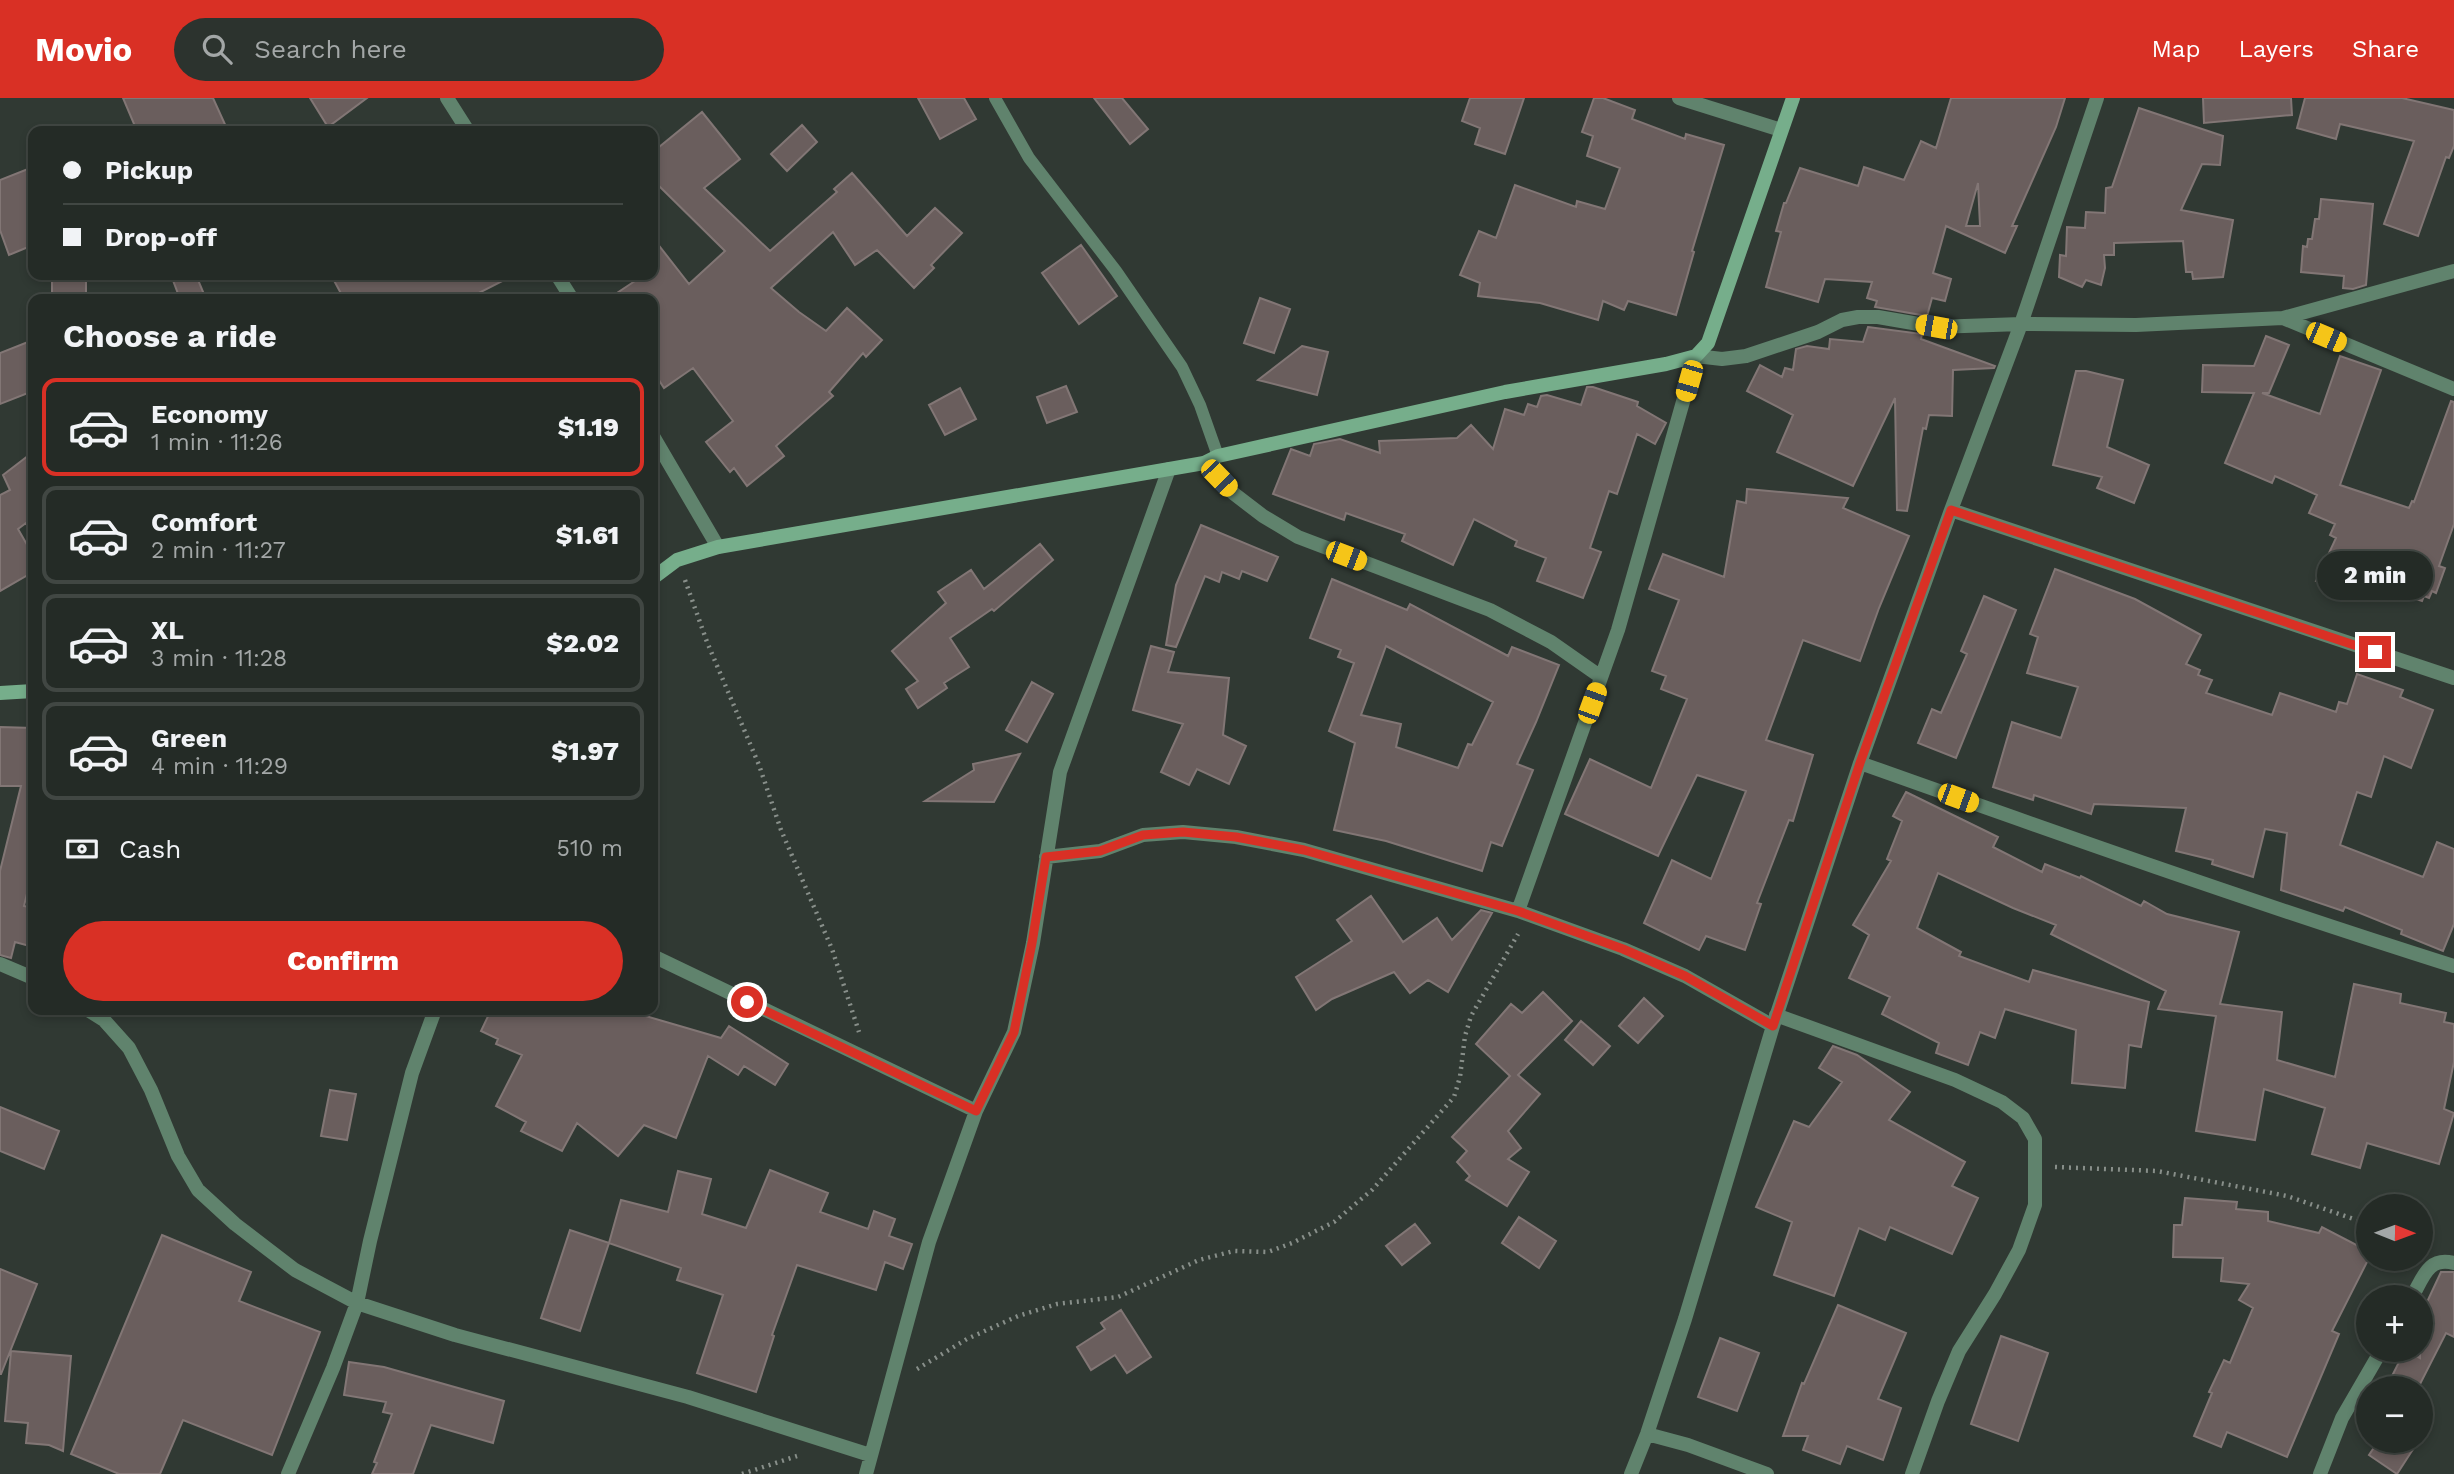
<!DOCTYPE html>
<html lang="en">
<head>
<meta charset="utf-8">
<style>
	body { margin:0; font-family:"Work Sans",sans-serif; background:#2c332e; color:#f1f3f6; height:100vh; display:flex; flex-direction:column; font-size:26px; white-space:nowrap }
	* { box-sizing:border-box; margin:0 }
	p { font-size:23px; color:#a3a7a7 }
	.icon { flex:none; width:38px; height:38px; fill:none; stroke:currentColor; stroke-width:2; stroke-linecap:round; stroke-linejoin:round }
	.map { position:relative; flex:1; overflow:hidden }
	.drawer { position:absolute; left:28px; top:196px; width:630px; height:721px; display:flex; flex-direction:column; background:#242b26; border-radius:14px; box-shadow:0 4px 10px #0003,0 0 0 2px #414743 }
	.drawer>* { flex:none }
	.top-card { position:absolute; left:28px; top:28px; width:630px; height:154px; border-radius:14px; box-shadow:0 4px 10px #0003,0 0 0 2px #414743; display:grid; align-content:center; height:154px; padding:0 35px; background:#242b26 }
	.needle { width:46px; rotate:91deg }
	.tools { position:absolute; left:2356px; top:1096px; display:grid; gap:14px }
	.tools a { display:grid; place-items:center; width:77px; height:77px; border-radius:50%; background:#242b26; box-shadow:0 4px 10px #0003,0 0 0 2px #414743; font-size:35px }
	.end { position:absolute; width:32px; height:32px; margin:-16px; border:9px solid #d93025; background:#fff; box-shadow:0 0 0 4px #fff }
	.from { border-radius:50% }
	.bubble { position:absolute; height:49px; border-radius:24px; background:#242b26; box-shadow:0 4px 10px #0003,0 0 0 2px #414743; font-size:23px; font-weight:800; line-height:49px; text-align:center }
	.car { position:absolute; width:21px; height:42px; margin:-21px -10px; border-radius:9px; box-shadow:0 0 5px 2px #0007; background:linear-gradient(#f5c518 24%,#345 0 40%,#f5c518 0 76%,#345 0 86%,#f5c518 0) }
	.top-card b { display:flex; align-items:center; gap:24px; height:66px; font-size:26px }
	.top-card b+b { border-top:2px solid #414743 }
	.top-card i { width:18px; height:18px; background:#f1f3f6 }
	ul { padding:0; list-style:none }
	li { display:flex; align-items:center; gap:21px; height:98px; margin:0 14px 10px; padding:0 21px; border:4px solid #414743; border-radius:14px }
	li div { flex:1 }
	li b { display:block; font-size:26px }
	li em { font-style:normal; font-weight:800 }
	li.selected { border-color:#d93025 }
	li>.icon { width:63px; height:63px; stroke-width:1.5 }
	h2 { padding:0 35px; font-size:32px; line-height:84px }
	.pay { display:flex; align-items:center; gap:18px; height:77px; padding:0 35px; font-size:26px }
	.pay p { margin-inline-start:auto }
	.button { display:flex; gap:14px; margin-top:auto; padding:14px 35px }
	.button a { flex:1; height:80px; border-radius:42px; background:#d93025; color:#fff; font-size:28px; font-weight:800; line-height:80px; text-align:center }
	header { display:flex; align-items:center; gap:42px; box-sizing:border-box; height:98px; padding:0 35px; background:#d93025; color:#fff }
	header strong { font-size:33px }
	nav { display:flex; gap:38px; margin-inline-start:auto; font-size:24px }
	.search { width:490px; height:63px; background:#2c332e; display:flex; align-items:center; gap:18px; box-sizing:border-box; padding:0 24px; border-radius:38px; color:#a3a7a7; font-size:26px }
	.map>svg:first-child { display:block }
	.building { fill:#6a5e5d; stroke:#827675; stroke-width:2; fill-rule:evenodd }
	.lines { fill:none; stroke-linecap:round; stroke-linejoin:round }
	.path { stroke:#888f8a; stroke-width:4.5; stroke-dasharray:2 5; stroke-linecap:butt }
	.service { stroke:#60836d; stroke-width:12 }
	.minor { stroke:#60836d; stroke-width:14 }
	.secondary { stroke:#76ae8b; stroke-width:14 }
	.route { stroke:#d93025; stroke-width:9 }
</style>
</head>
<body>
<header>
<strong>Movio</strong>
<div class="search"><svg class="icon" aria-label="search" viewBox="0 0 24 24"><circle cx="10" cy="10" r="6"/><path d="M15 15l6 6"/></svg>Search here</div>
<nav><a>Map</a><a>Layers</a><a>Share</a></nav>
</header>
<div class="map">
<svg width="2454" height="1376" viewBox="0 0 2454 1376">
	<rect width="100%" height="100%" fill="#303933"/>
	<path class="building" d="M123,0H213L228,33H137Z
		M310,0H367L328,29Z
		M918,0H964L976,21L940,41Z
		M1094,0H1122L1148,31L1130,46Z
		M1470,0H1524L1505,56L1475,46L1480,30L1462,23Z
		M1594,0H1603L1635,12L1632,21L1685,41L1686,36L1724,47L1692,153L1694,154L1676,217L1628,203L1624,212L1603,203L1598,222L1540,205L1478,198L1480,185L1460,177L1479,133L1496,140L1515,87L1576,109L1577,103L1605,111L1620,70L1587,58L1593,38L1582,34Z
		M1951,0H2065L2056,29L2012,128H2017L2005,155L1946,128L1933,175L1951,181L1945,203L1932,200L1927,218L1875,209L1877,203L1867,200L1872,184L1825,181L1818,204L1766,189L1781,134L1776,133L1784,105H1786L1800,70L1858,88L1864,69L1904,82L1921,43L1936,50ZM1978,85L1980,128H1966Z
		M2203,0H2291L2292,17L2204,25Z
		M2305,0H2402L2454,12V48L2449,60L2446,59L2418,138L2384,126L2414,43L2340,26L2336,41L2297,30Z
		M2139,10L2223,38L2220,67L2202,66L2181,112L2233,122L2223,179L2193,181L2192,174H2186L2183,143L2114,145V157H2104L2105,170L2101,187L2086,182L2082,189L2059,179L2060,157L2066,158L2067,129L2085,130L2086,114L2105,115L2106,90L2112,89Z
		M702,14L740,61L704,90L770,153L837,94L834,91L852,75L907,138L935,110L962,135L931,167L934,170L914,190L877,152L855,167L833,134L771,190L799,214L826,233L847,210L882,242L866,259L863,255L829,294L833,298L776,348L784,358L747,388L734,370L730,374L706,344L733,323L693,270L664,290L653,273V201H608L644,177H653V140L689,186L725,153L653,82V54Z
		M802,27L817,44L787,73L771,56Z
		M33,69V147L9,157L0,132V82Z
		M2321,101L2373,106L2366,187L2353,191L2343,190L2344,178L2301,174L2303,148L2307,149L2308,141H2312L2315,121H2319Z
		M1081,147L1117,198L1079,226L1042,175Z
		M52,177H86V201H52Z
		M171,177H196L206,201H180Z
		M331,177H514L467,201H344Z
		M1260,200L1290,211L1274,255L1244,245Z
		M1868,229L1922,236L1921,241L1995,268L1994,270L1953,272L1952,318L1929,317L1926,331L1923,330L1907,413L1897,412L1895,300L1853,388L1777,354L1793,317L1747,293L1760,267L1782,279L1785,270L1793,272L1796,251L1807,248L1829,251L1830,241L1863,244Z
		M2266,238L2289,247L2269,295H2262L2320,316L2340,258L2381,272L2340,387L2409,410L2412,403L2414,404L2451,303L2454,304V426L2439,468L2445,470L2436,495L2432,493L2429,500L2424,498L2422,503L2369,485L2349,476L2341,495L2316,483L2336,440L2330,437L2335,426L2309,415L2317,397L2275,378L2272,385L2225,365L2254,295L2202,294L2203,267L2254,268Z
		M33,242V293L0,306V255Z
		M1302,248L1328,254L1317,297L1258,282Z
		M2076,273H2086L2123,282L2107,349L2149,367L2134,405L2097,390L2102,379L2053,367Z
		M1066,288L1077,314L1047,325L1037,299Z
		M1587,289H1593L1638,304L1637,308L1666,325L1655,346L1637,336L1617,396L1609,393L1590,450L1601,454L1583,500L1537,483L1546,460L1515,448L1517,443L1474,421L1453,467L1402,443L1405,436L1346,415L1344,422L1273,396L1291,351L1310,358L1314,346L1340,341L1380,355L1379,343L1457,340L1471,327L1493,351L1505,311L1524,317L1528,306L1537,309L1541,298L1547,297L1581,307Z
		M960,290L976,321L945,337L929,307Z
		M33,354V441L26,425L18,431L33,457V474L0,493V397L10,392L3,377Z
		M1747,391L1848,400L1843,410L1909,438L1879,510L1860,563L1803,542L1766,642L1813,657L1793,723L1789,722L1757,805L1761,806L1745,852L1706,838L1699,852L1644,825L1672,762L1711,781L1746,693L1697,677L1658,758L1565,716L1590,661L1651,690L1687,601L1661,591L1666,578L1652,573L1679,502L1649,491L1663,456L1724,479L1737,403L1746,405Z
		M1201,427L1278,459L1267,483L1242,473L1239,481L1222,474L1219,484L1205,478L1176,549L1166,547L1176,487Z
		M1040,446L1053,462L994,513L992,511L950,540L969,569L944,585L947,590L918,610L906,591L918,583L892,553L946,505L938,494L971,472L984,491Z
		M2055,471L2135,501L2201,537L2186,566L2200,572L2198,577L2212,582L2206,595L2272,617L2280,595L2336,614L2339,604L2347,606L2357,576L2403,592L2400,599L2433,612L2411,670L2384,658L2371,699L2357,694L2340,747L2423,779L2437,744L2454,751V826L2443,853L2401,836L2402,832L2345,809L2343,813L2281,792L2287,735L2265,731L2253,779L2212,766L2213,762L2176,753L2186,710L2094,706L2091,716L2034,697L2033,702L1993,689L2012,624L2061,640L2078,589L2027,575L2038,539L2030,536Z
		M1332,481L1407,512L1410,506L1508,558L1512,549L1559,567L1536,624L1517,666L1533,672L1502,748L1491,744L1482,773L1386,743L1334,732L1355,645L1329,633L1354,565L1338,559L1341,552L1310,540ZM1386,548L1493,604L1472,647L1468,646L1458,670L1396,649L1401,626L1361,617Z
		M1984,498L2016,512L1956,660L1918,645L1932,611L1941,615L1967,556L1961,553Z
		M1151,548L1174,554L1168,574L1229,580L1223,637L1246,648L1229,686L1197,671L1189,687L1161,674L1183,626L1133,612Z
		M1032,584L1053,596L1027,644L1006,632Z
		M0,629L33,630V771L24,808L33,810V849L15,844L11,860L0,857V773L21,688H0Z
		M1020,656L994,704L925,703L974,672L973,666Z
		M1906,694L1998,739L1993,749L2042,774L2045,766L2080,780L2081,778L2141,808L2144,803L2167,816L2239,834L2220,906L2282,914L2277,962L2335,979L2354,886L2401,896L2400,905L2446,915L2444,924L2454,926V964L2444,1011L2454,1015L2439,1066L2367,1045L2360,1070L2312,1056L2325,1010L2264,991L2255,1042L2196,1033L2216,918L2158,911L2166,893L2051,836L2056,827L2013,810L1938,775L1917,830L1961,854L1959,858L2029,884L2033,872L2149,904L2141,949L2129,947L2125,990L2072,985L2076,932L2005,911L1995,940L1980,934L1968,967L1936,955L1939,945L1882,916L1890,899L1849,880L1869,837L1853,827L1891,763L1887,761L1902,723L1893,718Z
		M1371,798L1403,844L1437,820L1452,842L1481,812L1492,815L1448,894L1428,882L1410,895L1394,874L1332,901L1316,912L1296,879L1352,843L1337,822Z
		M1543,894L1572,923L1518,977L1540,996L1508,1033L1521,1050L1508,1061L1529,1074L1507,1108L1466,1082L1470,1078L1457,1064L1467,1053L1452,1039L1510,978L1476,946L1511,906L1522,915Z
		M1644,900L1663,918L1638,945L1619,928Z
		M491,912H625L721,940L729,928L788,966L775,987L744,968L738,977L708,958L676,1040L644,1027L618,1058L577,1025L562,1053L521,1033L526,1024L496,1008L522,957L496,946L498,941L481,933Z
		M1581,923L1610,948L1593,967L1565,942Z
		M1833,948L1857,957L1910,994L1889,1022L1965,1064L1952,1088L1978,1100L1952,1156L1890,1129L1885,1142L1859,1130L1834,1198L1774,1177L1792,1124L1756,1109L1794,1023L1809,1029L1842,984L1819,970Z
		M330,992L356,996L347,1042L321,1038Z
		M0,1009L59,1033L44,1071L0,1053Z
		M770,1072L828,1095L820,1114L868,1131L874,1113L895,1121L889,1138L912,1146L903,1171L885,1164L876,1192L797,1167L772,1237L774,1238L756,1294L697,1275L723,1197L677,1182L681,1170L609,1145L580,1233L541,1220L570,1132L609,1145L621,1102L668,1114L678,1073L711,1081L702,1116L746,1130Z
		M2185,1100L2237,1104L2236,1111L2268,1114V1123L2319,1135L2322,1129L2368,1153L2369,1160L2332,1233L2339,1236L2287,1359L2227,1334L2221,1349L2194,1338L2212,1295L2209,1294L2224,1262L2230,1265L2253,1210L2239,1202L2249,1186L2221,1183L2223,1160L2173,1159L2174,1127H2182Z
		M1519,1119L1556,1143L1539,1170L1502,1145Z
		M1415,1126L1430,1145L1402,1167L1386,1148Z
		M162,1137L251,1174L239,1203L320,1234L272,1357L183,1322L160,1376H119L71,1356Z
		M0,1171L37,1186L1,1276H0Z
		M2441,1174H2454V1239L2446,1235L2418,1290H2386L2405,1252L2420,1260V1219Z
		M1838,1207L1906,1235L1878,1301L1901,1310L1883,1362L1847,1348L1840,1366L1803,1352L1808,1338H1783L1802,1285L1804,1286Z
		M1121,1212L1151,1259L1127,1275L1115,1257L1091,1272L1077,1249L1105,1231L1101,1225Z
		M2001,1238L2048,1255L2018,1343L1971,1326Z
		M1720,1240L1759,1255L1737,1313L1698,1299Z
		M11,1253L71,1258L63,1353L49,1347L26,1345L28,1325L5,1323Z
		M349,1264L384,1269L504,1303L493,1345L431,1327L413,1376H372L377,1365L374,1364L392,1316L383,1314L386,1304L344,1297Z
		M2379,1342H2419L2397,1376L2369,1357Z"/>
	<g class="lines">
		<path class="path" d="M685,482L707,544L759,667L781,732L832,851L859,934
			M2055,1069L2157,1073L2287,1098L2368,1126
			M917,1271L967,1241L1018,1218L1057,1206L1118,1199L1199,1162L1234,1153L1268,1154L1292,1145L1334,1124L1372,1092L1454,999L1460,979L1465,938L1471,918L1518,836
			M742,1376L797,1358"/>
		<path class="service" d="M995,0L1029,60L1116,173L1182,269L1200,307L1218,358"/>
		<path class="minor" d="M447,0L468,33
			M1679,0L1781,32
			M557,177L572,201
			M2283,220L2454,291
			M653,338L718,449
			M1204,365L1233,395L1263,418L1298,439L1490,512L1551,544L1601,579
			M1951,412L2454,580
			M1860,665C2057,735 2254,805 2454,868
			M1046,759L1100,753L1143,737L1183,734L1236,739L1304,752L1518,813L1623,851L1685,878L1773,928
			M1518,813L1618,532L1696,258L1722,261L1746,258L1818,234L1842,222L1858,219H1878L1936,229L2021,226L2136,227L2283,220L2454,173
			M653,858L976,1013
			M0,866L33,880
			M88,912L104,922L129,950L151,992L178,1058L198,1092L235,1126L295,1172L357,1205L455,1237L688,1299L870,1357
			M1776,917L1955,982L2002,1004L2023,1020L2035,1041V1107L2019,1152L1995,1196L1959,1253L1938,1303L1912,1376
			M2412,1199C2423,1180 2428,1158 2454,1165
			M1647,1336L1688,1347L1767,1376
			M288,1376L333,1270L357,1205L370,1143L412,975L435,912
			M866,1376L929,1144L976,1013L1014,934L1033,845L1060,674L1169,371
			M1631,1376L1647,1336L1685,1221L1773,928L1860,665L1951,412L2021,226L2097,0
			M2320,1376L2342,1320L2382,1251"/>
		<path class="secondary" d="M653,480L677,462L718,449L1204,365L1218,358L1505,294L1666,266L1696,258L1708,245L1793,0
			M0,595L33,593"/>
	</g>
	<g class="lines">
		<path class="route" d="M747,904L976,1013L1014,934L1032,845L1046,759L1100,753L1143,737L1183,734L1236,739L1304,752L1518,813L1623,851L1685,878L1773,928L1860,665L1951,412L2375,554"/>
	</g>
</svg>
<div class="tools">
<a><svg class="needle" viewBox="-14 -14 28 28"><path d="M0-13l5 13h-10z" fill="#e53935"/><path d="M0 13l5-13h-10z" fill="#a3a7a7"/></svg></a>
<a>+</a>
<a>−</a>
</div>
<i class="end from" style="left:747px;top:904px"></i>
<i class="end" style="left:2375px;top:554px"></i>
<div class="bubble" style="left:2317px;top:453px;width:116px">2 min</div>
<i class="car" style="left:1936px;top:229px;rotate:280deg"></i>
<i class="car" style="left:2326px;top:239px;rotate:113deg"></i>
<i class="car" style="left:1689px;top:283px;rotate:196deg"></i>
<i class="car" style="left:1219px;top:380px;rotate:136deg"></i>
<i class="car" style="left:1346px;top:458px;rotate:111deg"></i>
<i class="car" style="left:1592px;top:605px;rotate:20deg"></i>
<i class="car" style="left:1958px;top:700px;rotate:110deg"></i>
<div class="top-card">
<b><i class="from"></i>Pickup</b>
<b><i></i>Drop-off</b>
</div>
<section class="drawer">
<h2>Choose a ride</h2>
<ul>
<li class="selected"><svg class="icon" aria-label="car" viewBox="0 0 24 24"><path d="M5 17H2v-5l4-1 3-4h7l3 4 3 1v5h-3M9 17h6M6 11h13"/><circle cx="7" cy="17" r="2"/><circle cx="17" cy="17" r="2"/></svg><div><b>Economy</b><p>1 min · 11:26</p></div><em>$1.19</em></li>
<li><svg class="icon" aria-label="car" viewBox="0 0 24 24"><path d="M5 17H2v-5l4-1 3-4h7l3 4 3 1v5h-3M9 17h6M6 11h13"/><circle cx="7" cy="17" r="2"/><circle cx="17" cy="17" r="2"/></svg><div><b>Comfort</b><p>2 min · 11:27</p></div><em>$1.61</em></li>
<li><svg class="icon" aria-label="car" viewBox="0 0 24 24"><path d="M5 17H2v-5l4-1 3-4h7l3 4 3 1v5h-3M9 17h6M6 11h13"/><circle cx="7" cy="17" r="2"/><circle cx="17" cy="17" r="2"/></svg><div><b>XL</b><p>3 min · 11:28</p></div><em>$2.02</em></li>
<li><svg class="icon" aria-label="car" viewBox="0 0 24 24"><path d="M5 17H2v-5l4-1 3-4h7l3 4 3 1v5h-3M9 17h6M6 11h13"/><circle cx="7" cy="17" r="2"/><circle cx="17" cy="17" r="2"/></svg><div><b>Green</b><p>4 min · 11:29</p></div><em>$1.97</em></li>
</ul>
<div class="pay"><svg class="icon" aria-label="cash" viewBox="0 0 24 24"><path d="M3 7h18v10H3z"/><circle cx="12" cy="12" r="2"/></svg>Cash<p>510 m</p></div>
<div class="button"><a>Confirm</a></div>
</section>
</div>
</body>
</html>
